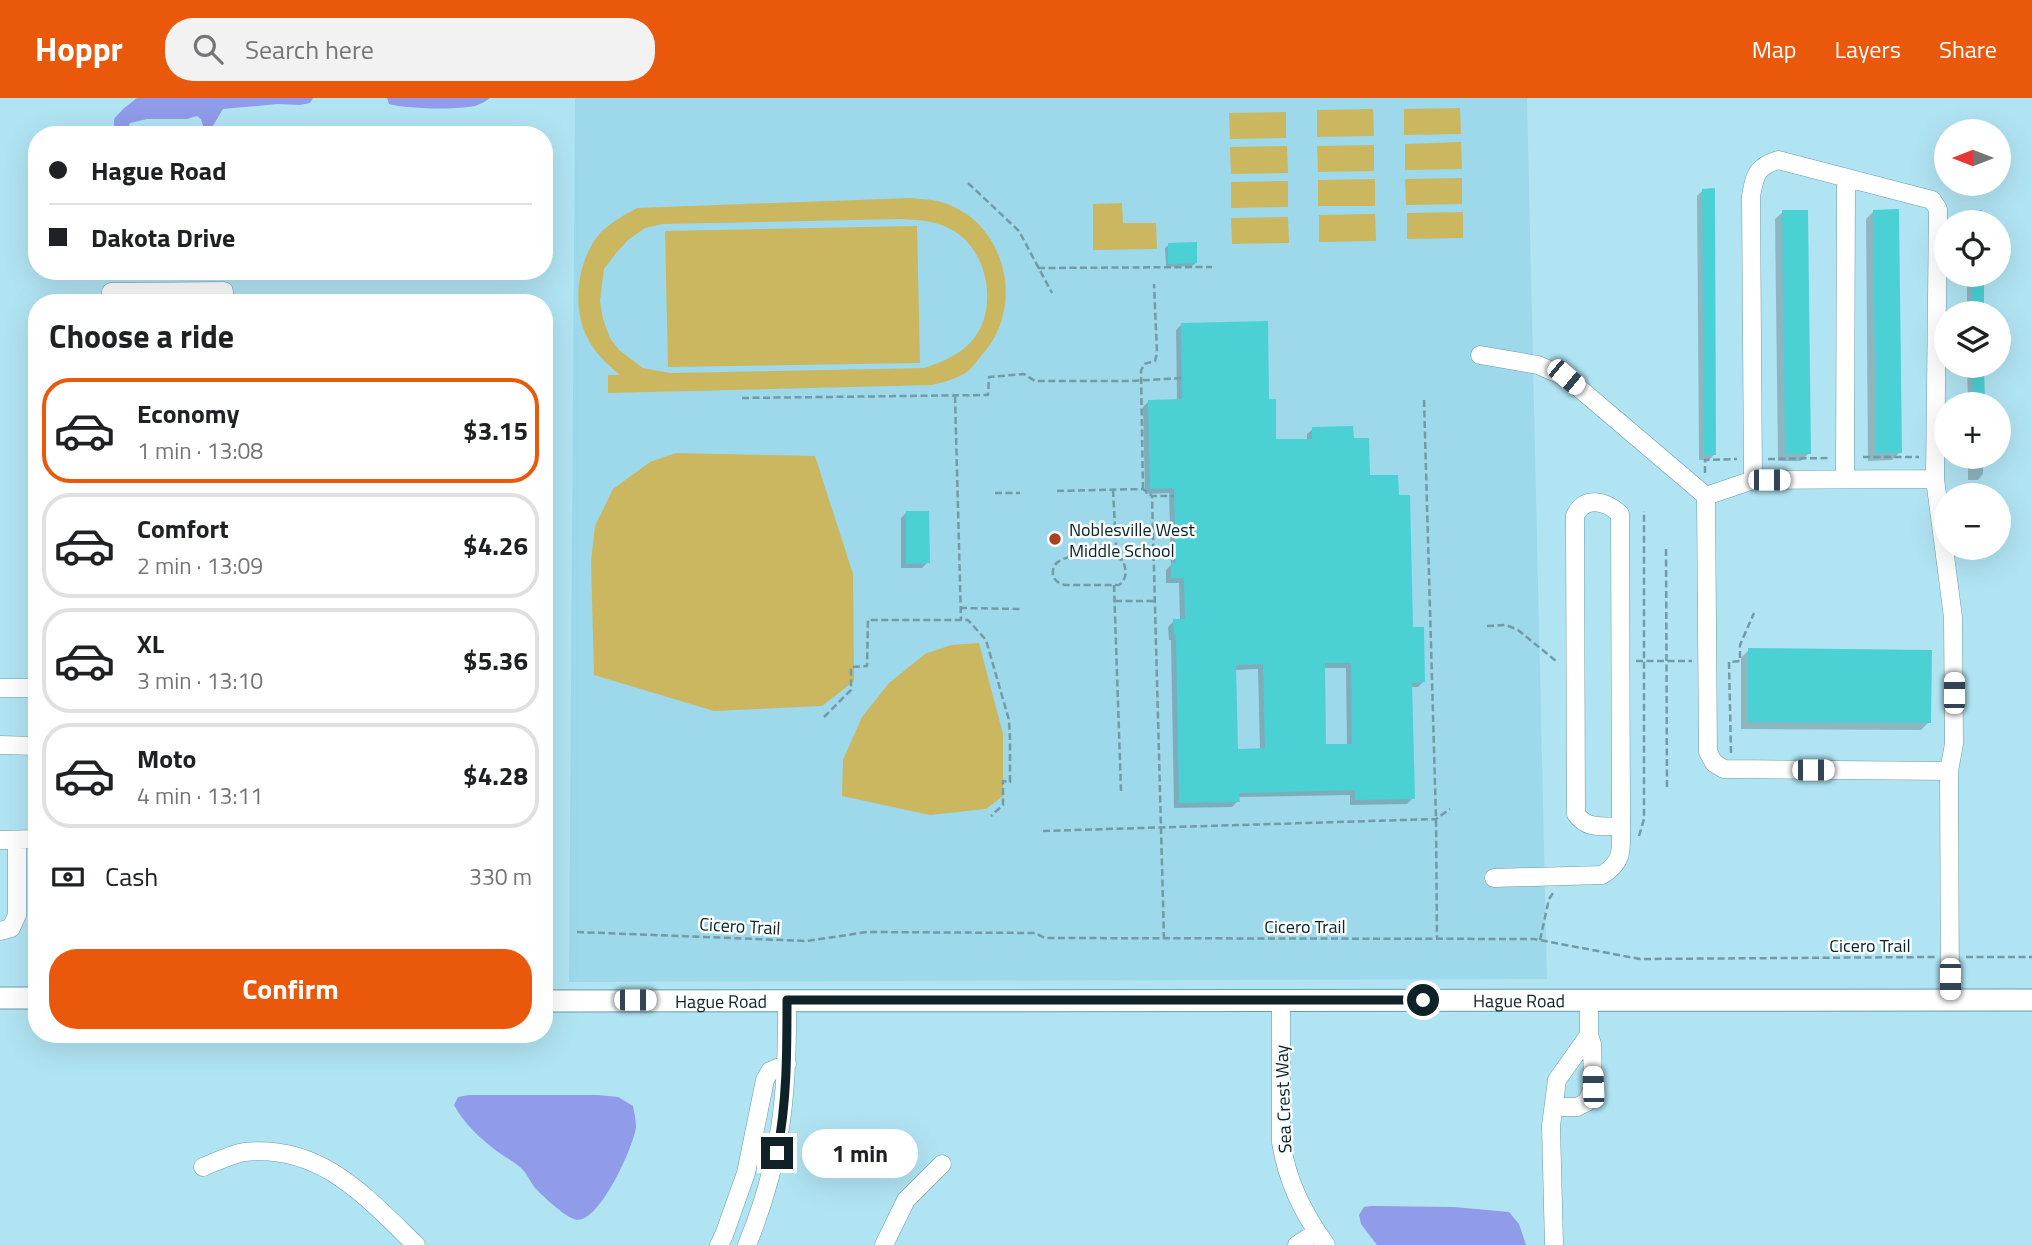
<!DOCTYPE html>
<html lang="en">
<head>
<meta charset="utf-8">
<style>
	body { margin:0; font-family:"Titillium Web",sans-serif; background:#f2f2f2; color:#202124; height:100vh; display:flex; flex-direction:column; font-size:26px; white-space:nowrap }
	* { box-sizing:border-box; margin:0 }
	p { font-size:23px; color:#757577 }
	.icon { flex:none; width:38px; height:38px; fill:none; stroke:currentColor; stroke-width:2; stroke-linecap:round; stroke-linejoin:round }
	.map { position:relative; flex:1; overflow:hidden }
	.sheet { position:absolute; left:28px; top:196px; width:525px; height:749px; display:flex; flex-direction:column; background:#fff; border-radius:28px; box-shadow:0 7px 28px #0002 }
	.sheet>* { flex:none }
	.top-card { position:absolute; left:28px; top:28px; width:525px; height:154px; border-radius:28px; box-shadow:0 7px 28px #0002; display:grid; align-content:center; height:154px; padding:0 21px; background:#fff }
	.needle { width:46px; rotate:270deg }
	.controls { position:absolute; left:1934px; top:21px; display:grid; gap:14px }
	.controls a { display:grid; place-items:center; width:77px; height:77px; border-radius:50%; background:#fff; box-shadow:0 7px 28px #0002; font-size:35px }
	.end { position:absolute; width:32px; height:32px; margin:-16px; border:9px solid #0e2227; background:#fff; box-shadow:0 0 0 4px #fff }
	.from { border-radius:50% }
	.bubble { position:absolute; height:49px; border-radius:24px; background:#fff; box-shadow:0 7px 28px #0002; font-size:23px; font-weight:700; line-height:49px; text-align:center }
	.car { position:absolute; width:21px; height:42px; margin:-21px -10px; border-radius:9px; box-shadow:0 0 5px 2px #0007; background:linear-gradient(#fff 24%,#345 0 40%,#fff 0 76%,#345 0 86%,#fff 0) }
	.top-card b { display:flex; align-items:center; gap:24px; height:66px; font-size:26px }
	.top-card b+b { border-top:2px solid #e0e0e0 }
	.top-card i { width:18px; height:18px; background:#202124 }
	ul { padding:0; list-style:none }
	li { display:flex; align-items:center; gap:21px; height:105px; margin:0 14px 10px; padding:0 7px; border:4px solid #e0e0e0; border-radius:28px }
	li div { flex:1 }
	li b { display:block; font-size:26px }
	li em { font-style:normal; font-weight:700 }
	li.active { border-color:#ea580c }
	li>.icon { width:63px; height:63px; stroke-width:1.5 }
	h2 { padding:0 21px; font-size:32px; line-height:84px }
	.pay { display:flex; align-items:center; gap:18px; height:77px; padding:0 21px; font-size:26px }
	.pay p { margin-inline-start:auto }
	.primary-button { display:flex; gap:14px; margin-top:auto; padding:14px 21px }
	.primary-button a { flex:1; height:80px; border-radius:28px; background:#ea580c; color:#fff; font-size:28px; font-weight:700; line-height:80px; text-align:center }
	header { display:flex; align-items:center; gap:42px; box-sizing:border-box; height:98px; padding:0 35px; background:#ea580c; color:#fff }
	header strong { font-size:33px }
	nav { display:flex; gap:38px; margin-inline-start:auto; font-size:24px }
	.search { width:490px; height:63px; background:#f2f2f2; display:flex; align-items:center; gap:18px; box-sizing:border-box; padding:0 24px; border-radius:28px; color:#757577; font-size:26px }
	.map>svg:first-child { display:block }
	.built { fill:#9dd9eb }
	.green { fill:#cab760; fill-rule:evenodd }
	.water { fill:#909be9 }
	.shadow { fill:#0003; fill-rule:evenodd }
	.building { fill:#4bd1d4; fill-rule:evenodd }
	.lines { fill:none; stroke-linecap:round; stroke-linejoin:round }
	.minor-casing { stroke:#6a9ba9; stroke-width:19 }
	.major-casing { stroke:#6a9ba9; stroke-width:23 }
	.path { stroke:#739aa5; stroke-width:2.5; stroke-dasharray:7 3.5; stroke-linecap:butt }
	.minor { stroke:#fff; stroke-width:18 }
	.major { stroke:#fff; stroke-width:21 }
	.route { stroke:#0e2227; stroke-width:9 }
	.poi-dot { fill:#a94122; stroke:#f8fdfe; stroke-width:2.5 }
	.labels { text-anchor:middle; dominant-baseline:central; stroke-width:5; stroke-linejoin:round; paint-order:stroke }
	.poi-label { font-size:18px; fill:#0e2227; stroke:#f8fdfe; text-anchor:start }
	.street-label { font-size:18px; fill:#0e2227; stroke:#f8fdfe }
</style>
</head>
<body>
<header>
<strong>Hoppr</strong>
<div class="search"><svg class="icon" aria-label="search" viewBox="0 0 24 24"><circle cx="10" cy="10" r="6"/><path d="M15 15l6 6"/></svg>Search here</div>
<nav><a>Map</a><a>Layers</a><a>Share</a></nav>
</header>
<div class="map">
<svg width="2032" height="1147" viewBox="0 0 2032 1147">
	<rect width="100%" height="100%" fill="#b1e4f3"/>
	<path class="built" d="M575,0H1527L1547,881L569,884Z"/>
	<path class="green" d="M1460,10L1461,36L1404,37V11Z
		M1373,11L1374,38L1317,39V12Z
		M1286,14V40L1230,41L1229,15Z
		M1461,44L1462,71L1405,72V46Z
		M1374,47V73L1318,74L1317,48Z
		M1287,48L1288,75L1231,76L1230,49Z
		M1462,80V106L1406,107L1405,81Z
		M1375,81V108H1318V82Z
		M1288,83V109L1231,110V84Z
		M910,100C918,101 928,101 937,103C1005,119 1028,208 981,258C977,263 972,270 967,274C956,281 944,284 932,287L608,295V277H620C607,266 596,256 588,241C571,209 577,161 601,134C612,124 624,117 637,110ZM902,121C920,122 938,123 954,133C989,154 999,213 971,244C957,258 942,264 924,270L670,275L643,270L619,252L610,240L603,221L600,203L604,171L617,154L628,142L645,130L663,126Z
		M1122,105L1123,125H1156L1157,151L1093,152V106Z
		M1463,114V140L1407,141V115Z
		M1375,116L1376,143L1319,144V117Z
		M1288,119L1289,145L1232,146L1231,120Z
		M917,128L920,265L668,269L665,133Z
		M676,355L815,358L853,476L854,583L822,608L714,613L594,577L591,463L595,428L613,391L650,364Z
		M979,545L1003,636V698L986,711L930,717L842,698L843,662L862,619L889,585L925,556L951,547Z"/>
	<path class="water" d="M137,0H313L310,5L300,7L278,6L223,11L209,34L204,31L201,21L197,18L187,21H147L130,25L124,37H114V21L123,11Z
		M387,0H490C486,3 481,6 475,8C457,12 407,11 389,6Z
		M469,997H598L618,999L633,1008C634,1014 636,1022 636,1029C634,1048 597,1131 574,1121C563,1117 544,1099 536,1091C530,1084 527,1075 520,1069C513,1063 505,1059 498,1054C481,1041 464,1026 454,1007L458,999Z
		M1371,1108L1454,1109L1509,1114L1519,1126L1526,1147H1377L1361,1126L1359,1117L1364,1109Z"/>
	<path class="shadow" d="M1703,92L1715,356L1709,362H1699L1697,98Z
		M1972,112H1982V124H1966V118Z
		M1874,113L1900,354L1892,362L1868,363L1866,121Z
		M1783,114L1809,355L1801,363H1778L1775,121Z
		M1169,147L1196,165L1192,168L1166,169L1165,150Z
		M1967,177H1982V215H1967Z
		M1181,227L1268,302L1275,343L1307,342V336L1313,331L1352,342L1369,379L1411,531L1423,584L1418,589H1411L1413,700L1407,706L1350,707V697L1238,699V703L1232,709L1174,710L1171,542H1169L1168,529L1174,523H1180L1179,485H1166V472L1171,467L1169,395L1145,396L1143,309L1149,303H1177L1176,232ZM1323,570H1346L1347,648H1324ZM1258,571L1260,652L1236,653L1234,572Z
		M1967,268H1983V306H1968Z
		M1968,359H1983V376L1978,382H1968Z
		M906,415L928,464L922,470H901V420Z
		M1749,552L1929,624L1921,632L1741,631V560Z"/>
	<path class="building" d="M1715,90L1716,357H1704L1702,91Z
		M1899,111L1902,355H1876L1873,112Z
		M1782,112H1808L1811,356H1785Z
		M1197,144V165L1168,166V145Z
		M1972,177H1984V215H1972Z
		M1268,223L1269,301H1276V341H1312V329L1353,328L1354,340H1369L1370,377H1398L1399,397H1410L1413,529H1424L1425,584L1412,585L1415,701L1355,702V692L1239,695L1240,704L1179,705L1176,537H1174L1173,521H1185L1184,480H1171V465L1176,464L1174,390L1150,391L1148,302L1182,301L1181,225ZM1325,565H1351L1352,646H1326ZM1263,566L1265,650L1238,651L1236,567Z
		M1972,268H1984L1985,306H1973Z
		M906,413H929L930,465L906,466Z
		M1748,550L1932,552L1931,625L1748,624Z"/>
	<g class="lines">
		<defs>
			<path id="minor" d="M111,205V194L224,193V205
				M1480,257L1538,267L1566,279L1706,398L1708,654L1714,665L1724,671L1949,673
				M1845,381L1846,80
				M1753,382L1751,98C1755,77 1756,69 1778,62L1932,102L1938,111L1935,381L1953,519L1954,646L1949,673L1950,903
				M1706,398L1753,382L1935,381
				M0,590H37
				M0,647L37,648
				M0,742L37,741
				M1494,780L1602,777C1624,764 1621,751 1621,728L1620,416C1606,403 1584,397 1575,418L1576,716C1587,732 1604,728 1621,728
				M0,833L11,830L17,817V742
				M1281,901V1044C1287,1083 1303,1115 1326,1147
				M1554,1009H1577L1587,1004L1593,989L1592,946L1589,937
				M203,1069C216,1064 231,1056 245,1054C321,1046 366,1099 416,1147
				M719,1147L724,1137L746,1075L765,982L770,973L787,966
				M747,1147C782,1062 788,993 787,902
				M884,1147L906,1102L942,1066
				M1297,1147L1317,1134
				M1554,1147L1551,1028L1557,982L1589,937V903"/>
			<g id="major">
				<path d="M0,900H37"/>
				<path id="s1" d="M544,903L2032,902"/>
			</g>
		</defs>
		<use href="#minor" class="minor-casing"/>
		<use href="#major" class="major-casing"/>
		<path class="path" d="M968,85L1019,133L1052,195
			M1038,170L1212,169
			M955,298L961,522
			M742,300L988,297L989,279L1024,276L1035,283H1132L1182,280
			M1424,302L1436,721L1437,840
			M1863,359H1919
			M1768,361L1828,360
			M1705,375V362L1737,361
			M1143,391L1141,273L1144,266L1155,263L1157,255L1154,186
			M1113,392L1116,447
			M1057,393L1143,391L1152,398
			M995,395H1020
			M1115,434L1131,439H1153
			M1666,451L1667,691
			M1106,457L1123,462C1126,472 1128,480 1119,487H1065C1059,485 1054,483 1053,477C1050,453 1092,458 1106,457Z
			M1114,487L1121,693
			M1115,503H1154
			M960,510L1020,511
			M1487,528L1506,527L1518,532L1556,563H1558
			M1636,563H1692
			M824,619L851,592V569L867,568L868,522H968L986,542L1009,622L1010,640V684L1003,683V707L991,718
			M1731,655L1729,564L1740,563V547L1754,515
			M1043,733L1436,721L1450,711
			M1639,738L1644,721V413
			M577,834L807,843L867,834L1035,835L1045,840L1534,841L1640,861L1935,859
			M1164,841L1152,398H1174
			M1540,842L1549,801L1553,795
			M1966,859H2032"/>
		<use href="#minor" class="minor"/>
		<use href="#major" class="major"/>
	</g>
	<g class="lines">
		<path class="route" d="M777,1055C787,1005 787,954 787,902H1423"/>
	</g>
	<circle class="poi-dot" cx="1055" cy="441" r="7"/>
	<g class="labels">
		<g class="poi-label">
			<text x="1069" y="431">Noblesville West<tspan x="1069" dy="21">Middle School</tspan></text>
		</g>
		<g class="street-label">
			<text transform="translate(740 828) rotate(3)">Cicero Trail</text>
			<text x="1305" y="828">Cicero Trail</text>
			<text x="1870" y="847">Cicero Trail</text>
			<text stroke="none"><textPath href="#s1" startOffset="177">Hague Road</textPath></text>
			<text stroke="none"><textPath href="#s1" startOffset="975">Hague Road</textPath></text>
			<text transform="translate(1283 1001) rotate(-92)">Sea Crest Way</text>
		</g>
	</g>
</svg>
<div class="controls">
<a><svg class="needle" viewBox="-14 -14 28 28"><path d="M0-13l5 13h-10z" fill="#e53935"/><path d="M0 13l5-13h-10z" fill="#757577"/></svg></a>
<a><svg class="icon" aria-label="locate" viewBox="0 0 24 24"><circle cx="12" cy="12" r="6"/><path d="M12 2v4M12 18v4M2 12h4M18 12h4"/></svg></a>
<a><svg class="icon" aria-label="layers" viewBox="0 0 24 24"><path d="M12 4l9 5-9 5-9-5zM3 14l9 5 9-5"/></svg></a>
<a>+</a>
<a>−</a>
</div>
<i class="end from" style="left:1423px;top:902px"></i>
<i class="end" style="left:777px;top:1055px"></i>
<div class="bubble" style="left:802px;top:1031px;width:116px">1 min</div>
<i class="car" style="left:1566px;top:279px;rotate:130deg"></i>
<i class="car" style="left:1769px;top:382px;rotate:90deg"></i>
<i class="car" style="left:1954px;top:595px;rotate:0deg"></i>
<i class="car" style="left:1813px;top:672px;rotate:90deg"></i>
<i class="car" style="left:1950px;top:881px;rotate:180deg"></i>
<i class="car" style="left:635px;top:902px;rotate:90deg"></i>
<i class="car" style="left:1593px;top:989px;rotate:358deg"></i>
<div class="top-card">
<b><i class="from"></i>Hague Road</b>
<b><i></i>Dakota Drive</b>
</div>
<section class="sheet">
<h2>Choose a ride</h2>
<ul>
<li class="active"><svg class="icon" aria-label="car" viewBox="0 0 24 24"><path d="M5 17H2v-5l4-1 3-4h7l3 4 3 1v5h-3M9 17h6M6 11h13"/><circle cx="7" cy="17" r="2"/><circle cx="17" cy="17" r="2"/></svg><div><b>Economy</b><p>1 min · 13:08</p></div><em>$3.15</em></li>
<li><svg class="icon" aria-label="car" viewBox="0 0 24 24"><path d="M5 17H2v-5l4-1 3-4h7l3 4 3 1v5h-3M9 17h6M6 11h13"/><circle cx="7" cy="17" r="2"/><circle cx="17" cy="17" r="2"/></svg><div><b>Comfort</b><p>2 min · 13:09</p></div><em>$4.26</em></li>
<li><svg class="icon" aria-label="car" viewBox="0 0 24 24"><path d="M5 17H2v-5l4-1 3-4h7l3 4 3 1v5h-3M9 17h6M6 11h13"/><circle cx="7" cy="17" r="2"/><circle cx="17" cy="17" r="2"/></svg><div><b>XL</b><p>3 min · 13:10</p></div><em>$5.36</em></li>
<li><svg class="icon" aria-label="car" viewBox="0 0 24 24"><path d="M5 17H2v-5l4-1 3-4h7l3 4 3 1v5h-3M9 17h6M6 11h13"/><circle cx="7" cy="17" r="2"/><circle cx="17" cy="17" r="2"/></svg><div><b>Moto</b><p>4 min · 13:11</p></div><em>$4.28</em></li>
</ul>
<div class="pay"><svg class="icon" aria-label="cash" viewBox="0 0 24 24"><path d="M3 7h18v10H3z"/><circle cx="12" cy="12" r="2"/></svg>Cash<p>330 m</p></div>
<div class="primary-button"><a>Confirm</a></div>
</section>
</div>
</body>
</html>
